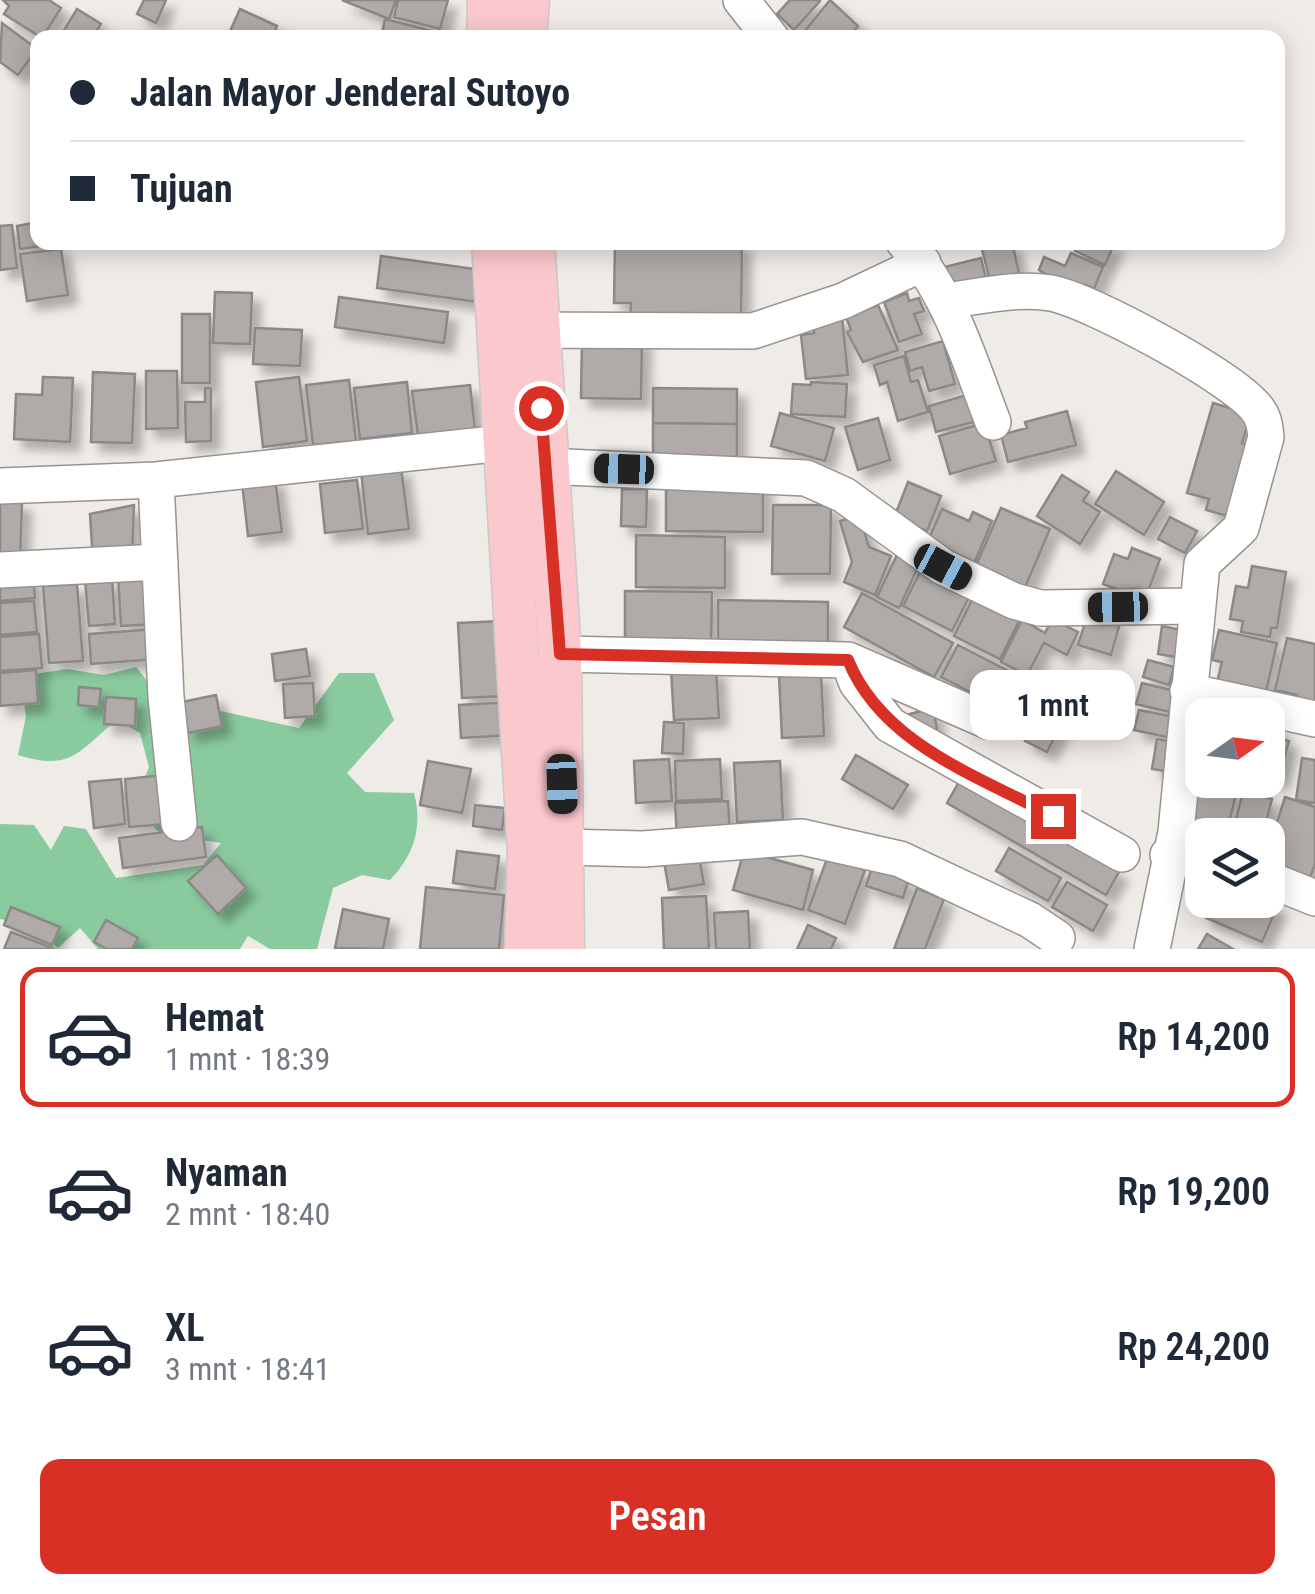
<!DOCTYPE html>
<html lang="id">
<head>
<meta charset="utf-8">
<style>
	body { margin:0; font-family:"Roboto Condensed",sans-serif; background:#f2f2f3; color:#1f2937; height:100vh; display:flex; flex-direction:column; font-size:38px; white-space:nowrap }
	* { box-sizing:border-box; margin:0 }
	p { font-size:32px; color:#747a83 }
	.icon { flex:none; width:55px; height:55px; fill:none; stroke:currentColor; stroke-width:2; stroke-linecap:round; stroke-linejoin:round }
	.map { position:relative; height:949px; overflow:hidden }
	.details { display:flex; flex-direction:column; background:#fff; flex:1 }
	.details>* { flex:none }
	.banner { position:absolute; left:30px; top:30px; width:1255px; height:220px; border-radius:20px; box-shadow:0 5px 25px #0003; display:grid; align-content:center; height:220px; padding:0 40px; background:#fff }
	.needle { width:65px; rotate:76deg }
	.buttons { position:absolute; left:1185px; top:698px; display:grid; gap:20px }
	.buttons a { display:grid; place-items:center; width:100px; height:100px; border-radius:20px; background:#fff; box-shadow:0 5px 25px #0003; font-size:50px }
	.end { position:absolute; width:45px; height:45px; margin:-22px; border:12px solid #d93025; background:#fff; box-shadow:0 0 0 5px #fff }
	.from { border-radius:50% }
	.bubble { position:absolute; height:70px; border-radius:20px; background:#fff; box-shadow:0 5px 25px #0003; font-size:32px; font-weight:600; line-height:70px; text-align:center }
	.car { position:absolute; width:30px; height:60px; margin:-30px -15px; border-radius:12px; box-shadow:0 0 8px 2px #0007; background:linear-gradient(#222 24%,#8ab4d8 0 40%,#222 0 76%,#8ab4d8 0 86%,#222 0) }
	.banner b { display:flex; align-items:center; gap:35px; height:95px; font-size:38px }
	.banner b+b { border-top:2px solid #e0e1e3 }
	.banner i { width:25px; height:25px; background:#1f2937 }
	ul { padding:18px 0 0; list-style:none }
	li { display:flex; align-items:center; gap:30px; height:140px; margin:0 20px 15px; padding:0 20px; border:5px solid transparent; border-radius:20px }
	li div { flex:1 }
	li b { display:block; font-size:38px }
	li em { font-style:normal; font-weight:600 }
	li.on { border-color:#d93025 }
	li>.icon { width:90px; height:90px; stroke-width:1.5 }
	.cta { display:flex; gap:20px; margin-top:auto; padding:20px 40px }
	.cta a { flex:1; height:115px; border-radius:20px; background:#d93025; color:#fff; font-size:40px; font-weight:600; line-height:115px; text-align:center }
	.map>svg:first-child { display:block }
	.green { fill:#8aca9f }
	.building { fill:#b0aba8; stroke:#8c8884; stroke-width:2.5; filter:url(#shadow) }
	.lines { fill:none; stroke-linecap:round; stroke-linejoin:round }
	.minor-casing { stroke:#97938f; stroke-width:38 }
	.major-casing { stroke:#c9c9c9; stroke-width:45 }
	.minor { stroke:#fff; stroke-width:35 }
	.major { stroke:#fbc9cd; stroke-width:42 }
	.route { stroke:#d93025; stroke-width:12 }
</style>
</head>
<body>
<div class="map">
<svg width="1315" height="949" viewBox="0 0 1315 949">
	<defs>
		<filter id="shadow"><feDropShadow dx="9" dy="9" stdDeviation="5" flood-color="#0004"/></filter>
	</defs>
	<rect width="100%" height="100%" fill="#efebe7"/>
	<path class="green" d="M136,667L161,698L299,728L339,673H374L394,720L347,773L365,792L414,793C423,827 414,855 390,880L362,875L333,888L317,949H270L248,936L240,949H98L80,928L58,948L25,924L0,919V824L34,825L51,850L64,826L86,829L116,878L203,865L221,843L160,834L134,804L149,767L140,733L117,720C78,751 72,772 18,755L26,716L20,676L68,669L104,675Z"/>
	<path class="building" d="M49,0L61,8L42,38L4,14L9,6L3,0Z
		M144,0H166L156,23L137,14Z
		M342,0H396L389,19Z
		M398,0H448L440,29L394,17Z
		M790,0H819L820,1L794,30L777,14Z
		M830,0L858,26L848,38H799Z
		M77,9L101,24L92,38H59Z
		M240,9L277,26L272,38H227Z
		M385,19L436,32L435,38H381Z
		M2,23L37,49L18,75L0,62Z
		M38,222V242L62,243L20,249L17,226Z
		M12,225L17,268L0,270V226Z
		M615,242H742L741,323L630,322L631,303H614Z
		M980,242H1012L1019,273L990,280Z
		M1079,242H1115L1105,265L1075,251Z
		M61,249L68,295L27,301L20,254Z
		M1071,253L1103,267L1094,289L1086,285L1081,297L1039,270L1044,257L1065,266Z
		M381,256L489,271L485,303L377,288Z
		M981,258L987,283L951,292L945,267Z
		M215,292L252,293L250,344L213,343Z
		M907,293L909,301L919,298L924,311L914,314L922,334L899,342L884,302Z
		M339,297L448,312L444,343L335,327Z
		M878,305L898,350L863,362L847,332L851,330L846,317Z
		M182,314H210V383H182Z
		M842,317L848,375L806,379L801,335L814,333L813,320Z
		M255,328L302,330L300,366L253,364Z
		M582,338H642L641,399L581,398Z
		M943,341L955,384L929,391L922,367L910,371L905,352Z
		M904,356L911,382L918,380L928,412L898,421L887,382L880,385L874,365Z
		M146,371H177L178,428L146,429Z
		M93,372L135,374L132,443L91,442Z
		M43,377L73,378L70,442L14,439L16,394L42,395Z
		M299,377L307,441L263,447L256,382Z
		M349,380L356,441L313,445L306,385Z
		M407,382L412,433L360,439L354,388Z
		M811,382L847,384L845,417L791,414L793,384L811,385Z
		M470,385L475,429L418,435L412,391Z
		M205,388H211V441L186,442L185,402H205Z
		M653,388L737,389V424L653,423Z
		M970,394L977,421L936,432L929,406Z
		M1213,403L1251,414L1242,443L1258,447L1238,519L1206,510L1209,499L1187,493Z
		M1067,411L1076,445L1008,462L1001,435L1027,428L1025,422Z
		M780,413L834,428L825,461L771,446Z
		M878,418L890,460L858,470L845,427Z
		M653,423L737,424V463L653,462Z
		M984,423L996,461L950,474L939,436Z
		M401,467L409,529L368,534L361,471Z
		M1116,471L1164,502L1144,535L1095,504Z
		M1062,475L1089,492L1083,501L1100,512L1080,544L1037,516Z
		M275,478L282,532L248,536L242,482Z
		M357,480L363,529L325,533L320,484Z
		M666,480L763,481V532L666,531Z
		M908,482L941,496L927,531L894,518Z
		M622,489H647L646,527L621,526Z
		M0,501L22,503L20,561L0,560Z
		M134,505L132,558L93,561L90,514Z
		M773,505H831L830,574H772Z
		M1001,508L1050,529L1021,597L972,575Z
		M942,509L969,521L973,512L992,521L971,571L924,550Z
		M859,515L869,547L891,556L875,595L844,582L852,562L840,521Z
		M1170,517L1197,531L1185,553L1158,539Z
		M636,535L725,537V588L636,587Z
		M1132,548L1160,559L1145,600L1103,584L1114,554L1128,559Z
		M898,553L920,563L899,608L877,597Z
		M1252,566L1286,572L1277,628H1271L1270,637L1241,632L1243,621L1230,619L1236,586L1248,588Z
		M922,568L971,593L952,631L903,606Z
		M33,575L35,598L0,601V577Z
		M154,575L158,624L121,626L118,577Z
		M112,578L115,624L89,626L85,580Z
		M77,584L83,661L49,663L43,586Z
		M625,591L712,592L711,648L625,647Z
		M862,593L953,643L934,677L844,627Z
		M975,594L1021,617L1000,659L954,636Z
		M718,600L828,602V654L718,652Z
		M34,601L37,632L0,635V603Z
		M1088,613L1120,623L1111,655L1078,645Z
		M1052,619L1078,632L1067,655L1044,643L1027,675L1001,662L1022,620L1045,633Z
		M501,621L506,696L462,698L458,623Z
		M1162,626L1186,631L1181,658L1158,654Z
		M156,629L158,659L91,664L89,634Z
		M1219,630L1277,643L1266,692L1215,690L1222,662L1212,660Z
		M39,634L42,668L0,671V637Z
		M1287,638L1315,644V713L1294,708L1297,695L1275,690Z
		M958,645L1036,685L1039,679L1075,697L1047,752L1025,741L1033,724L941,677Z
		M306,649L310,676L275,681L272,654Z
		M1148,660L1174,667L1169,685L1143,677Z
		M716,668L719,718L674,720L671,670Z
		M36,670L38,703L0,706V673Z
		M821,673L824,736L782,738L779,675Z
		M313,683L315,716L285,718L283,684Z
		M1142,683L1175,691L1170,712L1136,704Z
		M79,687L101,689L99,707L78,705Z
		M216,695L222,726L188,733L182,702Z
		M106,697L136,699L135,726L104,724Z
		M512,702L514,735L461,738L459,705Z
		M933,708L937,729L911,735L906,715Z
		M1139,710L1175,717L1171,738L1134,730Z
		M664,722L684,723L683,754L662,753Z
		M1268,727L1280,731L1278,738L1289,741L1278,780L1268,776Z
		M1157,739L1176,742L1171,772L1152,769Z
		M856,755L908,785L893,809L842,779Z
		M1302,758L1315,760V803L1296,800Z
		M669,759L672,801L636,803L634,761Z
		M720,759L722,799L676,801L675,761Z
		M428,761L471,769L462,813L420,805Z
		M780,761L783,820L737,822L734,763Z
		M163,775L168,824L129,827L125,779Z
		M121,779L125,824L94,828L89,782Z
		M1196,779L1237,790L1226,835L1202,837L1183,832Z
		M960,780L1119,872L1106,895L947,803Z
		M1243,792L1272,799L1263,835H1232Z
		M1285,797L1315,807V864L1310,878L1280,868L1284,856L1268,850Z
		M728,801L730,835L677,837L675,803Z
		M475,805L505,808L502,830L473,826Z
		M202,827L206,857L123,868L119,838Z
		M1009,848L1061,878L1048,901L996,871Z
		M457,851L499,856L495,889L453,883Z
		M698,851L704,884L669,890L663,856Z
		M744,851L813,870L803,910L733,890Z
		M217,855L246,888L218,914L188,881Z
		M828,856L865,870L845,924L808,910Z
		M872,867L909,879L903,898L866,886Z
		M1067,882L1107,905L1093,931L1052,907Z
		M426,887L504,895L499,949H420Z
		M917,888L944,899L925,949H894Z
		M706,896L709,949H664L662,898Z
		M1209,900H1261L1277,907L1262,942L1202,916Z
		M11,907L60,927L52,945L4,925Z
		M343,909L389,919L383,949L335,948Z
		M748,911L750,949H716L714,913Z
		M106,920L138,938L132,949H107L94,942Z
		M808,925L836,938L831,949H797Z
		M11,932L55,949H4Z
		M1207,934L1233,949H1198Z"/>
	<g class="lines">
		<defs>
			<path id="minor" d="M741,0L771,38
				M904,242C950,292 969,360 993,422
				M945,301C979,297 1017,287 1051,293C1090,300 1234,378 1257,409C1264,417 1265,427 1266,437L1241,528L1202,564L1176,832L1152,949
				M511,330L753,331L843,301L923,263
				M544,466L806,478L844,495L943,567L1014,601L1040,608L1196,606
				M156,480L166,697L179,823
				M0,486L156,480L503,443
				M0,570L160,562
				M560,654L848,660L857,683L890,725L1122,854
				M848,660L988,721
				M1188,691L1315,719
				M563,847L643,849L802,837L900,859L1030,920L1057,938
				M1168,855L1202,860
				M1268,879L1315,898"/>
			<path id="major" d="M488,38L489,0
				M525,38L528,0
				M493,242L529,853L526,949
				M533,242L560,654L563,949"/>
		</defs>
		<use href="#minor" class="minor-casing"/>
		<use href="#major" class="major-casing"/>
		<use href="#minor" class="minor"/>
		<use href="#major" class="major"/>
	</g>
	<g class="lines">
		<path class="route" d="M541,408L560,654L848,660C882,744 978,776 1053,816"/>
	</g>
</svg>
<div class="buttons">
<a><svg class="needle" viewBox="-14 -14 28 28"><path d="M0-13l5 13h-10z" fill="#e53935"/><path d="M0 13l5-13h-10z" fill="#747a83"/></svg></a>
<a><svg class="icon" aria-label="layers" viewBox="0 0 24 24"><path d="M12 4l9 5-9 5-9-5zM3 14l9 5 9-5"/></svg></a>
</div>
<i class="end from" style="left:541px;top:408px"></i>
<i class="end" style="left:1053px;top:816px"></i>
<div class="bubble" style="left:970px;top:670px;width:165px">1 mnt</div>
<i class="car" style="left:624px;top:469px;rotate:272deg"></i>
<i class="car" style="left:943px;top:567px;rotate:118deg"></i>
<i class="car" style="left:1118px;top:607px;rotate:269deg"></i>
<i class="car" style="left:562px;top:784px;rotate:178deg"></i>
<div class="banner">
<b><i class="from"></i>Jalan Mayor Jenderal Sutoyo</b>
<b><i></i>Tujuan</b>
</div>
</div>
<section class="details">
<ul>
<li class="on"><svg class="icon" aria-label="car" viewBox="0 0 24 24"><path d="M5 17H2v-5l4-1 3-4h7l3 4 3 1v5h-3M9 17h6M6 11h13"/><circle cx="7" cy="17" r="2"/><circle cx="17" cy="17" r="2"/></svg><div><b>Hemat</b><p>1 mnt · 18:39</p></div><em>Rp 14,200</em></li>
<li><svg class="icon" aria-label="car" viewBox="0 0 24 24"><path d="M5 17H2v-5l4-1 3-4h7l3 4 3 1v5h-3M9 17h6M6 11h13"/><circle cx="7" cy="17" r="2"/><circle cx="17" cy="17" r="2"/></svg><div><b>Nyaman</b><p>2 mnt · 18:40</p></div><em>Rp 19,200</em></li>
<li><svg class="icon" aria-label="car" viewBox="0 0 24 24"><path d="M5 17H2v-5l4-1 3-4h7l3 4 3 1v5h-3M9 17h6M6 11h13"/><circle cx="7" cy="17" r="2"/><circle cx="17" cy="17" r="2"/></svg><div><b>XL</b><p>3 mnt · 18:41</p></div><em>Rp 24,200</em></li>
</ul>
<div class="cta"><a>Pesan</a></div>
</section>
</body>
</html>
